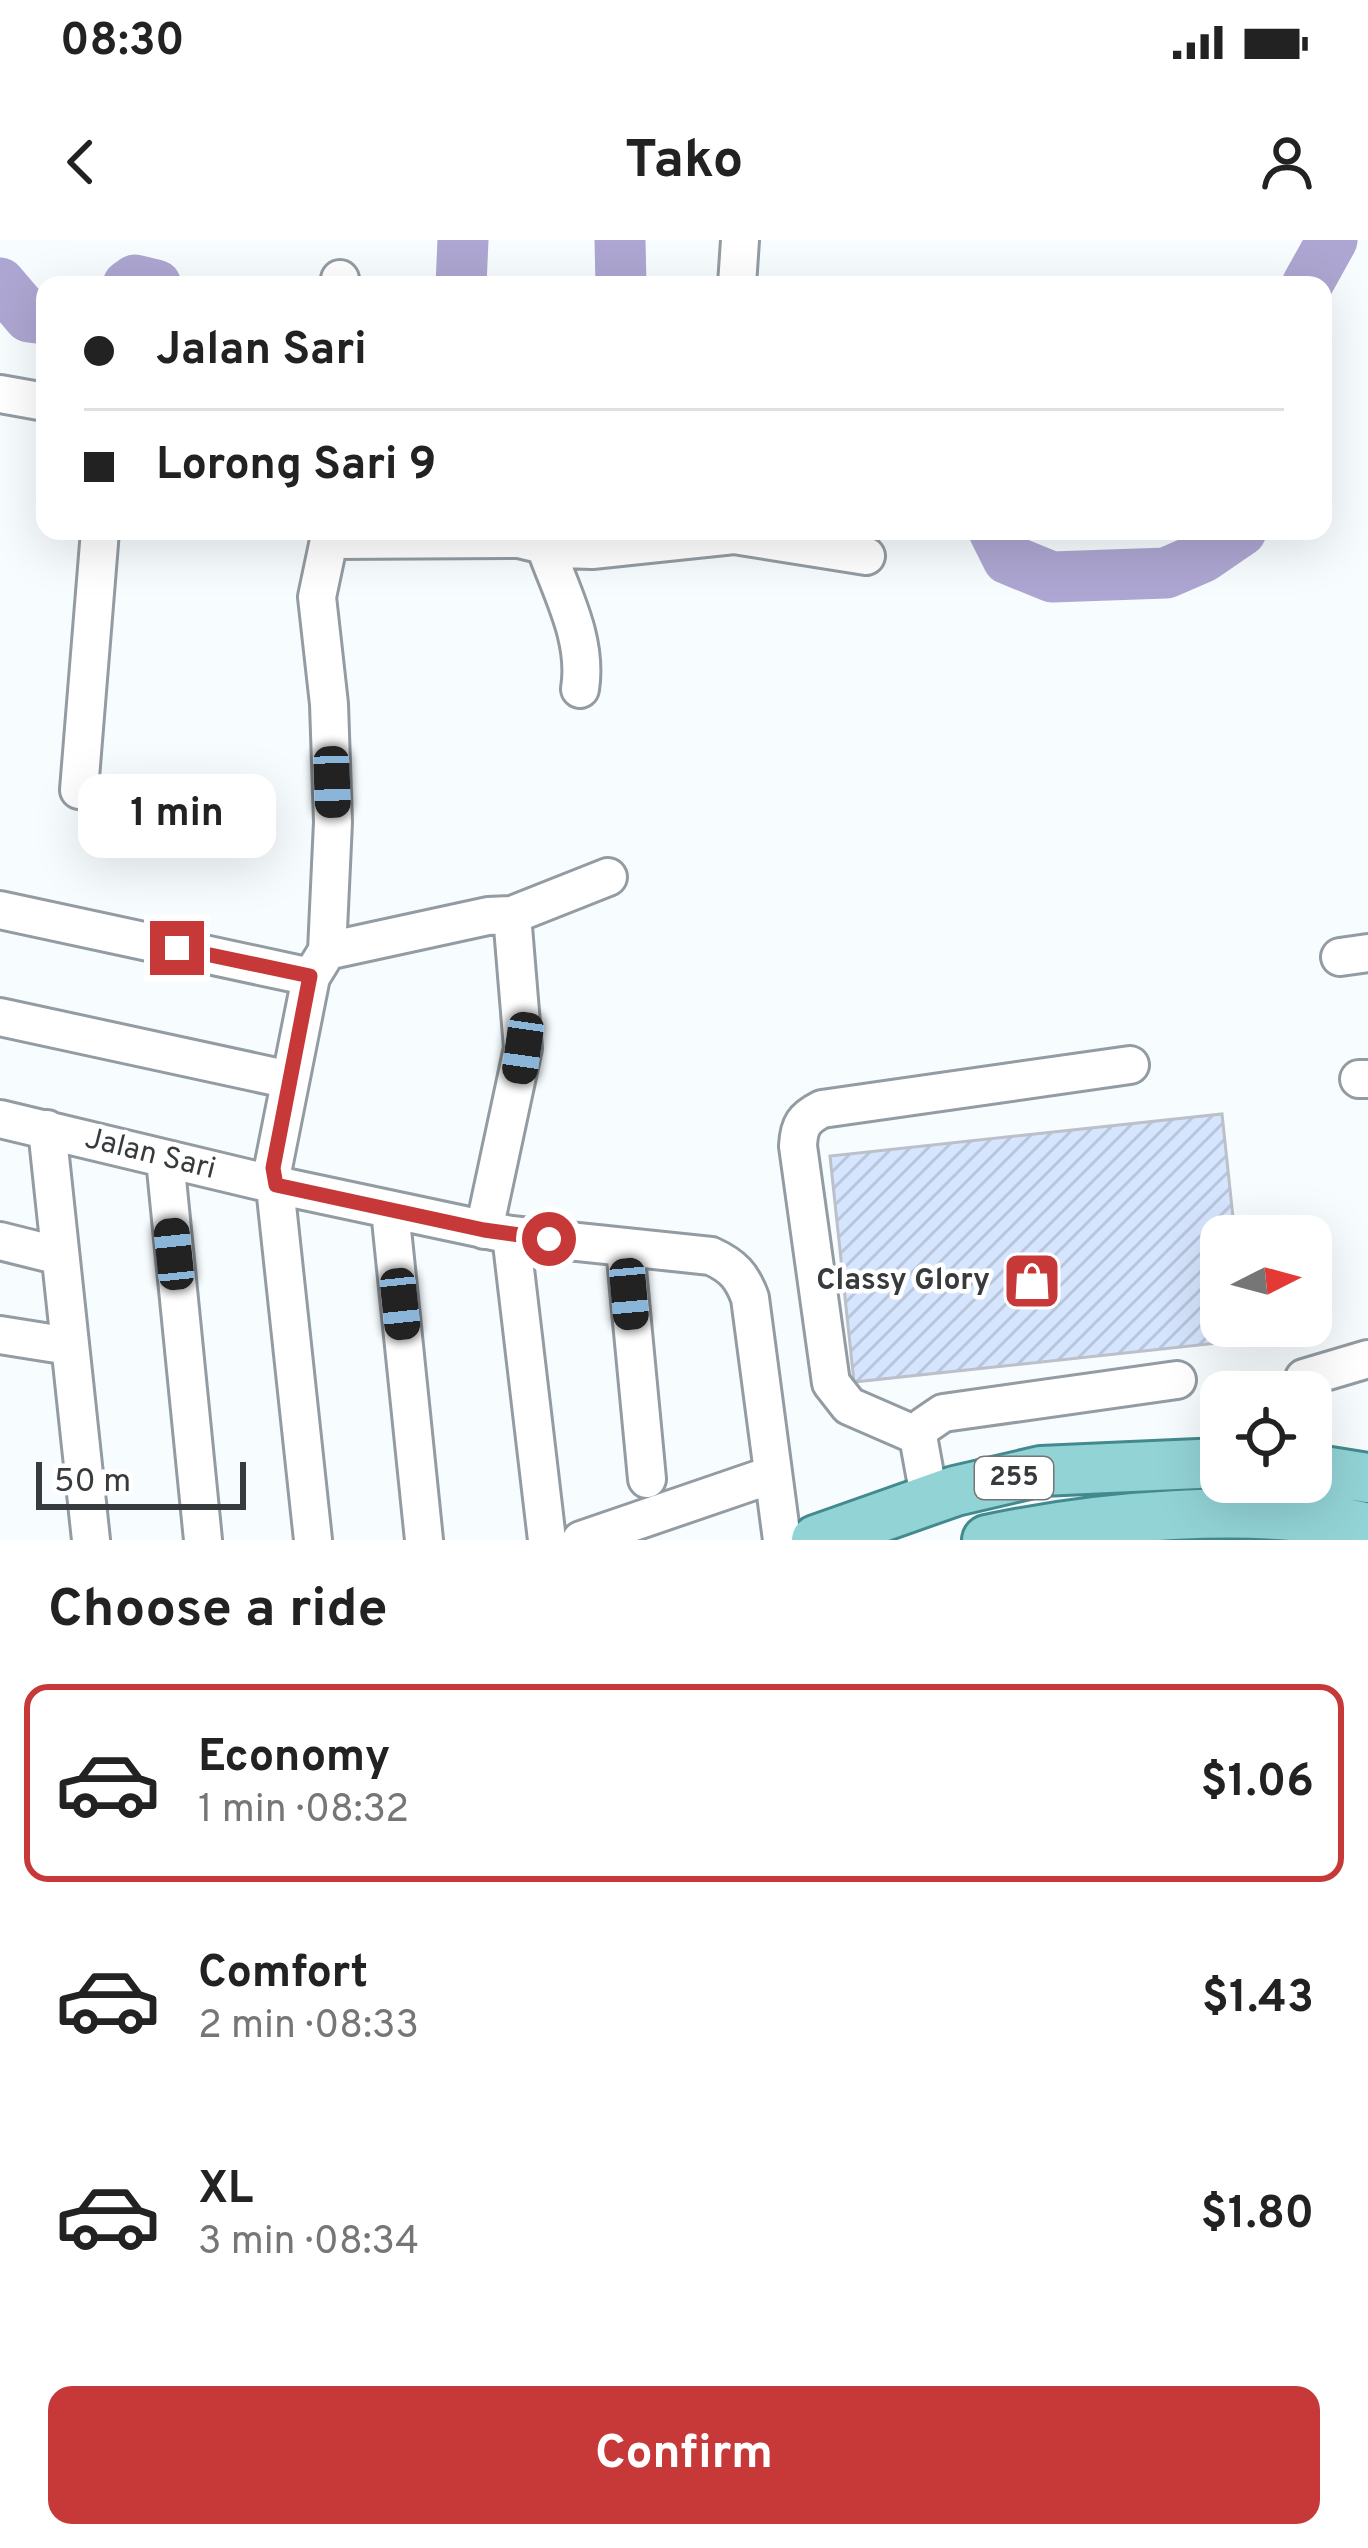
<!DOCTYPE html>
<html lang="en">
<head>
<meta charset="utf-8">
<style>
	body { margin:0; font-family:Overpass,sans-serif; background:#f2f2f2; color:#222; height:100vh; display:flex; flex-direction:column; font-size:45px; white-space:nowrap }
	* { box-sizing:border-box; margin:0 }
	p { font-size:39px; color:#767676 }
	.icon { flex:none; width:66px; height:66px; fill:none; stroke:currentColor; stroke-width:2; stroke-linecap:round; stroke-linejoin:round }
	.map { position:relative; height:1300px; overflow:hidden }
	.panel { display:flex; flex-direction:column; background:#fff; flex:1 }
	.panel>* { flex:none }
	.top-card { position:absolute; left:36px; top:36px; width:1296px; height:264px; border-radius:24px; box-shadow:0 12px 48px #0002; display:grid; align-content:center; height:264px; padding:0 48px; background:#fff }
	.needle { width:78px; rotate:84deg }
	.tools { position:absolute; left:1200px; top:975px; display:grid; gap:24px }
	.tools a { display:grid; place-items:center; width:132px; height:132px; border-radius:24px; background:#fff; box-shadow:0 12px 48px #0002; font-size:60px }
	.scale { position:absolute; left:36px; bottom:30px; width:210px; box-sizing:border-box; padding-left:12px; border:6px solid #373b3d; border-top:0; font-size:33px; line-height:42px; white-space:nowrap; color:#373b3d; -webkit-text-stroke:9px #fff; paint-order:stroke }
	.end { position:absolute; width:54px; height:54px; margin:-27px; border:15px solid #c73838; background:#fff; box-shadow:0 0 0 6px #fff }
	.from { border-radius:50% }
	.bubble { position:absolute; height:84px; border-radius:24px; background:#fff; box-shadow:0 12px 48px #0002; font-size:39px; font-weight:700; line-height:84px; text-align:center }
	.car { position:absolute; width:36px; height:72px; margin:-36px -18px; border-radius:15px; box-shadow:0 0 9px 3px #0007; background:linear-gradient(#222 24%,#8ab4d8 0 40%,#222 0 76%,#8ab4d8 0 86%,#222 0) }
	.top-card b { display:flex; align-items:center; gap:42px; height:114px; font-size:45px }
	.top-card b+b { border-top:3px solid #e0e0e0 }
	.top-card i { width:30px; height:30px; background:#222 }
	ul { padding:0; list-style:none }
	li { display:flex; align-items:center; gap:36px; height:198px; margin:0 24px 18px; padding:0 24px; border:6px solid transparent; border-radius:24px }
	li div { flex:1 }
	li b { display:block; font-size:45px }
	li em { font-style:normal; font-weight:700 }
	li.on { border-color:#c73838 }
	li>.icon { width:108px; height:108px; stroke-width:1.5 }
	h2 { padding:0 48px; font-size:54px; line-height:144px }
	.primary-button { display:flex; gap:24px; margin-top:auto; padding:24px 48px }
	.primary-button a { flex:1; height:138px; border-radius:24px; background:#c73838; color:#fff; font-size:48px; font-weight:700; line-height:138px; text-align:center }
	.status { display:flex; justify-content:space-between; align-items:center; height:84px; padding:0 60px; background:#fff; direction:ltr }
	.status svg { height:33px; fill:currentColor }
	header { display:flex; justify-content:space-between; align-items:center; height:156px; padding:0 48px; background:#fff; font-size:54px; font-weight:700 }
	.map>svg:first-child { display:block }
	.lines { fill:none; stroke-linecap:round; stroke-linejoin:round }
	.river { stroke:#ada6d2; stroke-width:51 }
	.building { fill:url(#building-hatch); stroke:#bbc0c9; stroke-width:3 }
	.minor-casing { stroke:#939ca2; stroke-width:42 }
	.major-casing { stroke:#438a8e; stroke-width:54 }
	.minor { stroke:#fff; stroke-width:36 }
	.major { stroke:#92d3d6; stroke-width:48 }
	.route { stroke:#c73838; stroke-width:15 }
	.labels { text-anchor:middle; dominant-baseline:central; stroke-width:9; stroke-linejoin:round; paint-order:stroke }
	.shield { fill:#fff; stroke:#737677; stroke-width:3 }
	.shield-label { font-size:27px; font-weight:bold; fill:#373b3d }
	.street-label { font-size:30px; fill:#373b3d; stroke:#fff }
	.poi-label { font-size:30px; font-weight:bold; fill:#373b3d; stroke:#fff; text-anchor:end }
</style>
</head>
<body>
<div class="status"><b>08:30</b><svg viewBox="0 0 49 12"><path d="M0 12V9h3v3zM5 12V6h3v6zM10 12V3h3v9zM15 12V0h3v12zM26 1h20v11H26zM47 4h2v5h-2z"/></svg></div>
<header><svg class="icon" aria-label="back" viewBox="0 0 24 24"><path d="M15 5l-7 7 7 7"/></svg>Tako<svg class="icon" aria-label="person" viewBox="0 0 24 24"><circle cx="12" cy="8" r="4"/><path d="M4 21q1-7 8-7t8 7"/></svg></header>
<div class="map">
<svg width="1368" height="1300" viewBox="0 0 1368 1300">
	<defs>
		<pattern id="building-hatch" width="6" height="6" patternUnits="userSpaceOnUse" patternTransform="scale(3)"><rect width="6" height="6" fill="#d6e5fe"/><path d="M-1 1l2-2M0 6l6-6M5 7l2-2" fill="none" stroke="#b8c5db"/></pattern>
	</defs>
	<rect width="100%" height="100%" fill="#f7fcfe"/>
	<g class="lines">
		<path class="river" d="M620,0L621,45
			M0,43L29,77L45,79
			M128,45L135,40L156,45
			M461,45L463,0
			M1307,45L1332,0
			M994,291L1008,319L1052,337L1166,333L1203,317L1241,291"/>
	</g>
	<path class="building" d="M1222,874L1235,996H1221V1086H1245L1246,1100L854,1142L830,916Z"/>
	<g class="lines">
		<defs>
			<path id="minor" d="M340,39V45
				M737,45L740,0
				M0,154L45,162
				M329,300L519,299L561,309L592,310L734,295L866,316
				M545,306C561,352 588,399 580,449
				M79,550L100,291
				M0,670L311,737
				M327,711L488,676L512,675L608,637
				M1340,717L1368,713
				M0,777L290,840
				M1359,839H1368
				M0,879L276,945L511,995L711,1016C733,1026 742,1036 750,1058L782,1300
				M47,889L91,1300
				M165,919L203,1300
				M390,970L424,1300
				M484,990L523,808L512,675
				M511,995L547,1300
				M0,1001L60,1016
				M625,1008L647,1239
				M0,1095L69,1106
				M1304,1138L1368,1119
				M918,1196L849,1166L831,1143L798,906C799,885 804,878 822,869L1130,825
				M930,1262L918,1196L924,1186L943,1173L1177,1140
				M313,1300L273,928L311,737L327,711L333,582L329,464L317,357L329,300L327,291
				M581,1300L771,1235"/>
			<path id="major" d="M1311,1229L1368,1238
				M816,1300L955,1251L1041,1231L1221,1223
				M987,1300C1098,1276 1257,1261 1368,1288"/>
		</defs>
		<use href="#minor" class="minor-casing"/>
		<use href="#major" class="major-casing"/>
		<use href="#minor" class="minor"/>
		<use href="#major" class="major"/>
	</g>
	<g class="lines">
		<path class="route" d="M177,708L310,736L273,928L276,945L484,990L549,999"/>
	</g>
	<defs>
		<symbol id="shop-square" viewBox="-11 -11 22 22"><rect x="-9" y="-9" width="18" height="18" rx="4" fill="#c73838" stroke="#fff"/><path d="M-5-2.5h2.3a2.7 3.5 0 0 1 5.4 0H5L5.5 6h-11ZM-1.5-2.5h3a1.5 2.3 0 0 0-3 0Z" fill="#fff"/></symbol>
	</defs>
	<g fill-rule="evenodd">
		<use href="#shop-square" x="999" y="1008" width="66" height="66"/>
	</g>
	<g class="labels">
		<rect class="shield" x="975" y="1217" width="78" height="42" rx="9"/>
		<g class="shield-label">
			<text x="1014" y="1238">255</text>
		</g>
		<g class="street-label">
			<text transform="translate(150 915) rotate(14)">Jalan Sari</text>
		</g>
		<g class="poi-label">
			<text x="990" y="1041">Classy Glory</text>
		</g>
	</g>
</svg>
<div class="tools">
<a><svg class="needle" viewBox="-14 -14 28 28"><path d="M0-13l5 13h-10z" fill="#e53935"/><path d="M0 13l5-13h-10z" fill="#767676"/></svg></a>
<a><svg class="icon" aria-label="locate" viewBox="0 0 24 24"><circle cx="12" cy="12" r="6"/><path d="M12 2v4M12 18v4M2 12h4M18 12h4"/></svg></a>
</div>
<div class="scale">50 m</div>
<i class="end from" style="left:549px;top:999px"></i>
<i class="end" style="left:177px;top:708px"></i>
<div class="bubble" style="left:78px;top:534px;width:198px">1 min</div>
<i class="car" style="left:332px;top:542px;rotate:178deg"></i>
<i class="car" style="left:523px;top:808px;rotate:188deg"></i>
<i class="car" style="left:174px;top:1014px;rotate:354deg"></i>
<i class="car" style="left:629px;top:1054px;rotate:175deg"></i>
<i class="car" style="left:400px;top:1064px;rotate:174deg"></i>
<div class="top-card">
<b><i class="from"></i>Jalan Sari</b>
<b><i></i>Lorong Sari 9</b>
</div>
</div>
<section class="panel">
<h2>Choose a ride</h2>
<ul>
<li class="on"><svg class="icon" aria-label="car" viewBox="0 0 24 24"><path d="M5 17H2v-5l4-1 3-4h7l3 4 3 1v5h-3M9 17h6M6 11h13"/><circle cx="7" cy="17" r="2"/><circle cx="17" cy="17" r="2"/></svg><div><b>Economy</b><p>1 min · 08:32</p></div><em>$1.06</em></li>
<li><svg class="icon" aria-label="car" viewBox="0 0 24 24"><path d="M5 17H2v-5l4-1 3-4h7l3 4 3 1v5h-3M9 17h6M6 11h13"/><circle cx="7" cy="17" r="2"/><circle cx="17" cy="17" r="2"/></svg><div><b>Comfort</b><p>2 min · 08:33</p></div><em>$1.43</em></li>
<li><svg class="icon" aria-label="car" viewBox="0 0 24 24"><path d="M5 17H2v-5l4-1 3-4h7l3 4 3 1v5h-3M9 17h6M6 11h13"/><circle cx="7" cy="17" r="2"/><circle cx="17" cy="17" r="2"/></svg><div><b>XL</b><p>3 min · 08:34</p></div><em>$1.80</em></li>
</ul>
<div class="primary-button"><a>Confirm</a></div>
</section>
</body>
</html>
